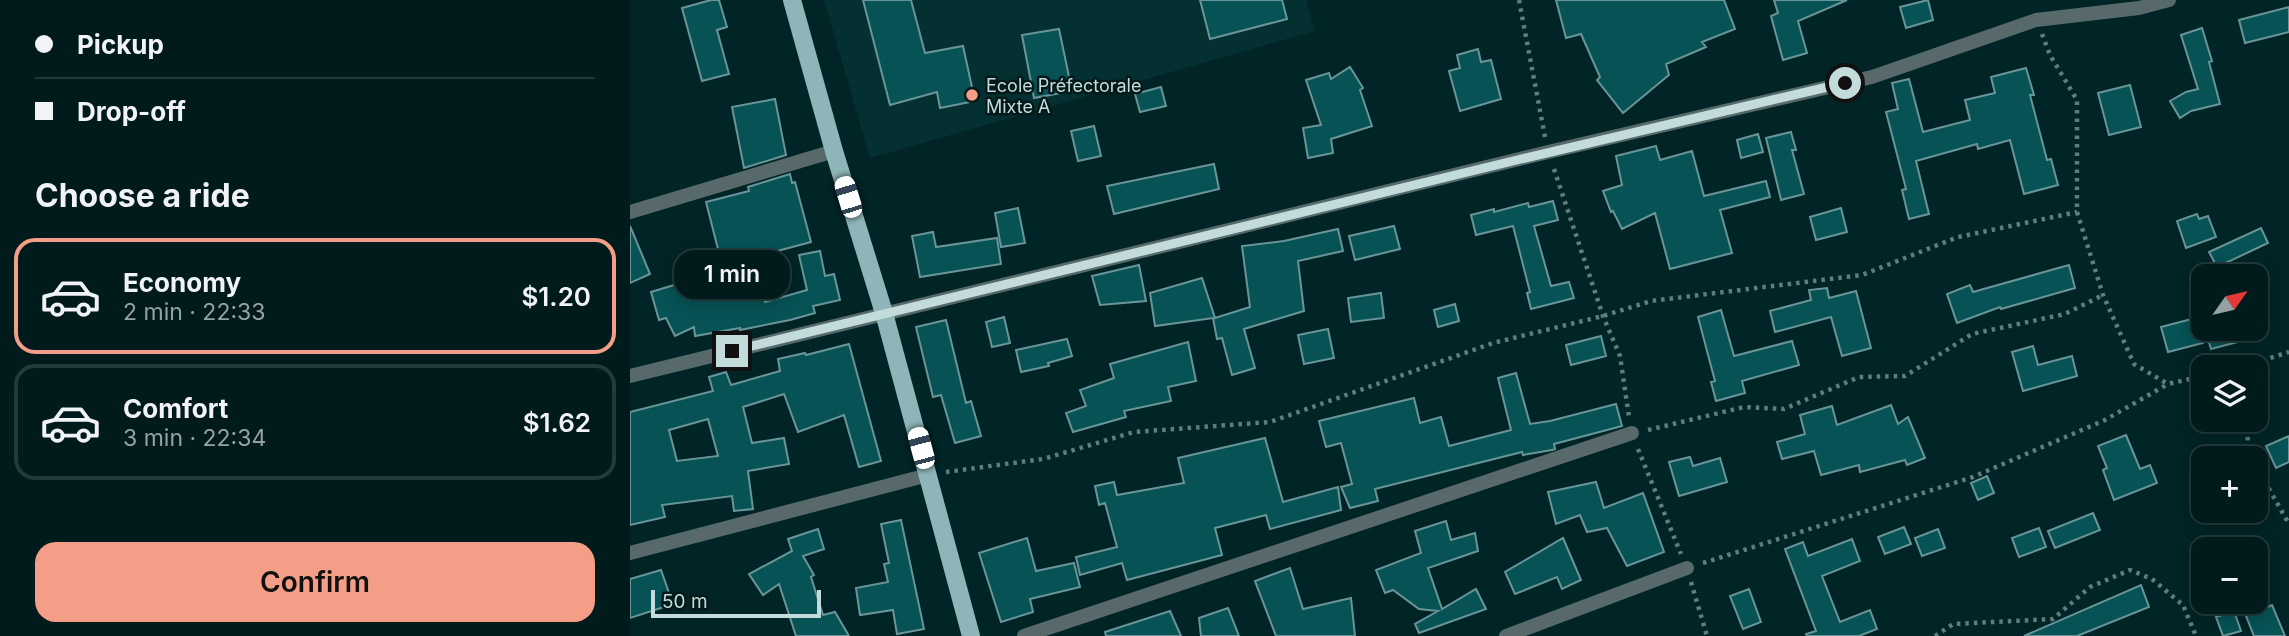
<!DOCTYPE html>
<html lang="en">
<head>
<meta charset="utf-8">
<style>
	body { margin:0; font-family:Inter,sans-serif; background:#0b2425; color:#f1f3f6; height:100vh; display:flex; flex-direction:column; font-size:26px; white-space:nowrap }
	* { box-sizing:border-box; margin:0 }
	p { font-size:23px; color:#96a1a3 }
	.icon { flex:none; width:38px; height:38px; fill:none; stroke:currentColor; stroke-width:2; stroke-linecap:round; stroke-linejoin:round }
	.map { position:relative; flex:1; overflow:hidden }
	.panel { display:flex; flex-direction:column; background:#011b1c; width:630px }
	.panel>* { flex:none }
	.top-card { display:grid; align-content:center; height:154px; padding:0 35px; background:#011b1c }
	.needle { width:46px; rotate:56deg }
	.fabs { position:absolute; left:1561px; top:264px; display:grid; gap:14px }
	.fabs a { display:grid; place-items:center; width:77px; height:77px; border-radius:14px; background:#011b1c; box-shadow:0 4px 18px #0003,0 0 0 2px #23393b; font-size:35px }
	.scale { position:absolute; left:21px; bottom:18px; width:170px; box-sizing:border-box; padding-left:7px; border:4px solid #c4dbdc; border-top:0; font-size:19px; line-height:24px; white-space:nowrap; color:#c4dbdc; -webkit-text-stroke:5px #03191a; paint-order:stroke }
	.end { position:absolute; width:32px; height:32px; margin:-16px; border:9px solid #c4dbdc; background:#111; box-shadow:0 0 0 4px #111 }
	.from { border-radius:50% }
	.bubble { position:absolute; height:49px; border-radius:21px; background:#011b1c; box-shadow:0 4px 18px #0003,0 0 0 2px #23393b; font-size:23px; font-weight:600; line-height:49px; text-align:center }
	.car { position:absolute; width:21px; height:42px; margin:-21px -10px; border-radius:9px; box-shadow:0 0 5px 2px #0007; background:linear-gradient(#fff 24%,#345 0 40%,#fff 0 76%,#345 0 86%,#fff 0) }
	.top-card b { display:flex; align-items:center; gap:24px; height:66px; font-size:26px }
	.top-card b+b { border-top:2px solid #23393b }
	.top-card i { width:18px; height:18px; background:#f1f3f6 }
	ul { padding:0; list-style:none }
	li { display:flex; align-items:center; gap:21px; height:116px; margin:0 14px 10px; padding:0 21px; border:4px solid #23393b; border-radius:21px }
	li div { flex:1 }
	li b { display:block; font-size:26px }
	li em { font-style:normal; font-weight:600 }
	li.current { border-color:#f49e87 }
	li>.icon { width:63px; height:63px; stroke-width:1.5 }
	h2 { padding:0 35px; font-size:32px; line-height:84px }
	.cta { display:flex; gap:14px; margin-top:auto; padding:14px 35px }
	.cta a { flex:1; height:80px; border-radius:21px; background:#f49e87; color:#111; font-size:28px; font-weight:600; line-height:80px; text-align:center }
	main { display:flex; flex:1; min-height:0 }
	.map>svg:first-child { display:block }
	.built { fill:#043032 }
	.building { fill:#065255; stroke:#699598; stroke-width:2; fill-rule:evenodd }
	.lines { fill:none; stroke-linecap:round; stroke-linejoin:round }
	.path { stroke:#5f7c7e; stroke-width:4.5; stroke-dasharray:3.5 5; stroke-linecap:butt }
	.minor { stroke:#57696a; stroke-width:14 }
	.primary { stroke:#8eb5b7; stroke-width:18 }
	.route { stroke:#c4dbdc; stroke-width:9 }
	.poi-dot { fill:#f49e87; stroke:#03191a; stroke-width:2.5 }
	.labels { text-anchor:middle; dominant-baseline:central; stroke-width:5; stroke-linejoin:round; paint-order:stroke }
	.poi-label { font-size:18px; fill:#c4dbdc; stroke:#03191a; text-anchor:start }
</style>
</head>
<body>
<main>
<section class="panel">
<div class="top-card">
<b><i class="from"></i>Pickup</b>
<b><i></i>Drop-off</b>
</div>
<h2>Choose a ride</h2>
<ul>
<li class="current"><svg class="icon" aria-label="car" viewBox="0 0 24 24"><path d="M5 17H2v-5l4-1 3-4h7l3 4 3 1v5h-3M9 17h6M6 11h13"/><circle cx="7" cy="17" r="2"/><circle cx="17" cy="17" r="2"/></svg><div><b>Economy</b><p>2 min · 22:33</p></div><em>$1.20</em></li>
<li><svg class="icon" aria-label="car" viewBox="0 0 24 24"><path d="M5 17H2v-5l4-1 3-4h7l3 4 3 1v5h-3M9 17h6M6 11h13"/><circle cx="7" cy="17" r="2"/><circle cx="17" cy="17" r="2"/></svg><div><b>Comfort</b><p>3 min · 22:34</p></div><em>$1.62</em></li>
</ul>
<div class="cta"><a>Confirm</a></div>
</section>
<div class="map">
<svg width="1659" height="636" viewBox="0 0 1659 636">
	<rect width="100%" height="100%" fill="#012426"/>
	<path class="built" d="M194,0H676L685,31L240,158Z"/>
	<path class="building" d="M81,0H89L97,27L87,30L99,74L72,81L52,8Z
		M233,0H281L295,53L333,46L345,101L310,108L307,92L260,105Z
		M570,0H652L657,19L580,39Z
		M926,0H1094L1105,29L1072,42L1076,47L1036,64L1039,75L993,113L967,80L970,77L951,34L936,38Z
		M1144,0H1217L1168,21L1177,53L1153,60L1141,16L1148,13Z
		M1298,0L1303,20L1276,28L1270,7Z
		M1659,7V32L1615,43L1609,20Z
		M1572,28L1582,61L1579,62L1590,104L1561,111L1550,118L1540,101L1556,92L1568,89L1551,35Z
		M429,29L442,91L404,98L392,35Z
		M848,49L851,62L861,60L871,99L830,111L819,71L830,68L827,55Z
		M720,67L733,88L730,90L742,126L701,139L703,153L678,158L673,128L691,125L676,80L699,73L701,79Z
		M1396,68L1404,95H1400L1417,160L1421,159L1428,185L1394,194L1380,140L1348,149L1347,144L1286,161L1299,214L1279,219L1272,190L1276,189L1256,112L1268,109L1262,83L1279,79L1293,132L1340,120L1335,100L1365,93L1361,77Z
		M1500,85L1511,127L1479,135L1468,93Z
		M531,87L536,106L510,112L505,94Z
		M145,99L156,155L114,168L102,107Z
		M464,126L471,156L448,161L441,131Z
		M1161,132L1166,150H1162L1174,194L1151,200L1136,138Z
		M1128,134L1133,152L1111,158L1107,140Z
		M1026,146L1030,160L1062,151L1074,196L1136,181L1140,197L1090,210L1102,253L1040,269L1025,213L992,229L983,211L981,212L973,191L992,185L986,156Z
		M584,164L589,189L484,214L477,186Z
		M160,174L162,183L165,182L181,242L125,257L135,302L177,290L169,255L190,251L195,276L204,274L210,300L183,306L185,313L160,320L110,330V328L65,336L64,327L45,336L36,318L29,320L21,292L67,278L61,256L88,249L76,202L119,191L118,187Z
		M923,201L928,220L904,226L921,286L939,282L944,298L901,309L897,293L900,292L883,226L846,235L841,215L864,209V212L898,203L899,207Z
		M388,208L395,243L371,247L365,213Z
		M1211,208L1217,232L1186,240L1180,217Z
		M1567,214L1569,219L1578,216L1586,237L1556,248L1547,221Z
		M0,226L20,274L0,283Z
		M764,226L770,249L725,260L719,236Z
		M1631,228L1638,243L1587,267L1579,252Z
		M708,229L713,251L668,261L674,311L614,329L625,368L602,375L592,338L587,339L583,318L525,326L520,293L572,278L585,318L620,307L612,246L654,241Z
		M303,232L306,247L367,238L371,264L290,277L282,236Z
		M509,265L516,301L470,305L462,276Z
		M1439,265L1445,288L1371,309L1370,307L1327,323L1317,294L1340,285L1343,292Z
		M1197,288L1199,298L1226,291L1241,348L1212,356L1201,317L1145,332L1140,311L1181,300L1179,290Z
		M751,293L754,318L721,322L718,298Z
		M825,304L829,321L808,327L804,310Z
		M1091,310L1104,356L1162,341L1169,365L1112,381L1115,393L1086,401L1081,382L1085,381L1068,317Z
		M1573,316V343L1538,352L1531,327Z
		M374,317L380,343L362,347L356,322Z
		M316,320L336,403L341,401L351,436L325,443L311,395L303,397L286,327Z
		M698,329L704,358L674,364L668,335Z
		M1575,329H1633L1634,335L1581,349Z
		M971,336L976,356L941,365L936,345Z
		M437,339L442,356L418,363L419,366L391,372L386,350Z
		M558,342L566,381L538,387L541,401L494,411L496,417L443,432L436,413L456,406L450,390L484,378L480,364Z
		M219,344L251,461L229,467L214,415L168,432L154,394L113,407L122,443L154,438L159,464L118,471L123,509L104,511L102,496L32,505L35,517L0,525V412L83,391L79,377L96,372L101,385L150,371L148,359L175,353L176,355ZM78,419L88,456L47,461L39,430Z
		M1403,346L1408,365L1442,356L1447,376L1393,391L1382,352Z
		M886,373L900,424L920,421L986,404L992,426L924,444L925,449L922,450L893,455L892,452L745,489L748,501L720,508L711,487L722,484L711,443L696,447L689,421L784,398L790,423L811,417L819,446L881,430L868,378Z
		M1261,405L1268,424L1278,417L1295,458L1277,465L1275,460L1230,472L1229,465L1191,475L1184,451L1152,459L1147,442L1175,434L1170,415L1202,406L1207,425Z
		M1496,435L1510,469L1520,465L1527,483L1484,500L1473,470L1477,468L1468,446Z
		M1659,436V462L1646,468L1636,446Z
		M635,438L653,502L708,487L711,510L640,529L636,515L585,528L592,555L497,580L492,563L450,575L446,557L487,547L475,503L469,505L465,486L484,482L487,495L554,483L548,458Z
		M1060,457L1063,466L1090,458L1097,482L1049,496L1039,462Z
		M1357,476L1364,493L1348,500L1341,483Z
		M966,482L974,508L1013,493L1034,552L997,566L977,528L957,532L950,515L926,524L918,492Z
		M1463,513L1470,530L1425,548L1418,531Z
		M271,520L294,629L267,634L263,610L230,615L226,588L258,582L254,564L259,563L251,524Z
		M816,521L821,540L845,533L848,551L798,568L812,609L846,589L856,609L789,633L785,624L808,611L789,609L763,590L755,593L746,570L791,553L785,531Z
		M1274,527L1281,544L1255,554L1248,537Z
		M1409,528L1416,547L1389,557L1382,538Z
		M188,529L194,549L173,556L184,575L181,577L193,615L205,612L219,636H166L149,584L133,595L119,574L162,551L158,539Z
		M1308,529L1315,548L1292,556L1285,538Z
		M397,538L406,571L444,563L450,587L400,599L403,612L371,622L349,553Z
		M933,538L951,580L932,589L927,577L885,594L875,572Z
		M1222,539L1230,561L1192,576L1210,622L1240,610L1247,629L1229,636H1177L1176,634L1186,631L1155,549L1173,542L1178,556Z
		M660,568L673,609L721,598L725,636H646L625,581Z
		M31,570L43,604L0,618V579Z
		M1511,585L1519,607L1447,636H1394Z
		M1119,589L1131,622L1113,629L1100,596Z
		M1642,605L1655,636H1624L1616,616Z
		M598,608L609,636H571L569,618Z
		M540,611L551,636H476L475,632Z
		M1604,611L1611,631L1593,636L1586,617Z"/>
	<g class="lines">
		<path class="path" d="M889,0L915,137
			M1412,34L1420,55L1447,100V212L1473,295L1504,364L1538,384L1573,376
			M924,169L973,316L990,356L999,417
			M1608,368L1659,352
			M1616,420L1619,454L1621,458
			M1018,430L1114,407L1154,409L1229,377L1275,376L1342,334L1435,314L1473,295
			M1008,449L1051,554
			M1626,466L1659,524
			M316,472L413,459L504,432L640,422L863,343L973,316L1021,301L1232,275L1328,237L1447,212
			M1073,563L1343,477L1475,420L1538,384
			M1061,582L1077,636
			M1305,636L1323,624L1423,619L1460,587L1500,570L1522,579L1553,605L1566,636"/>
		<path class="minor" d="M0,212L204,151
			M0,376L918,152L1242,77L1406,20L1509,8L1539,0
			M0,553L298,475
			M394,636L1002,433
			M876,636L1057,568"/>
		<path class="primary" d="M162,0L204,151L254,313L341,636"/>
	</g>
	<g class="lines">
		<path class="route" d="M102,351L891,159L1215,83"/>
	</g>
	<circle class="poi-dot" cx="342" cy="95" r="7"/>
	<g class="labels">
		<g class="poi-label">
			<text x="356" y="85">Ecole Préfectorale<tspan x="356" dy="21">Mixte A</tspan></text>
		</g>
	</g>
</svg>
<div class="fabs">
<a><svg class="needle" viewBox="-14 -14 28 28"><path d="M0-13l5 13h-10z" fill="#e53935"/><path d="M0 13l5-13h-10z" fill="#96a1a3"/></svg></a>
<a><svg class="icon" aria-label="layers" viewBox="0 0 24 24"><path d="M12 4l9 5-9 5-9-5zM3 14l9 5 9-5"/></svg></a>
<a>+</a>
<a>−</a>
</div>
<div class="scale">50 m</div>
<i class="end from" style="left:1215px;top:83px"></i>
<i class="end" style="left:102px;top:351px"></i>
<div class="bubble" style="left:44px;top:250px;width:116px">1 min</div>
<i class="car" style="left:218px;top:197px;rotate:343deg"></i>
<i class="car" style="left:291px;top:448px;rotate:345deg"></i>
</div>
</main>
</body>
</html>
